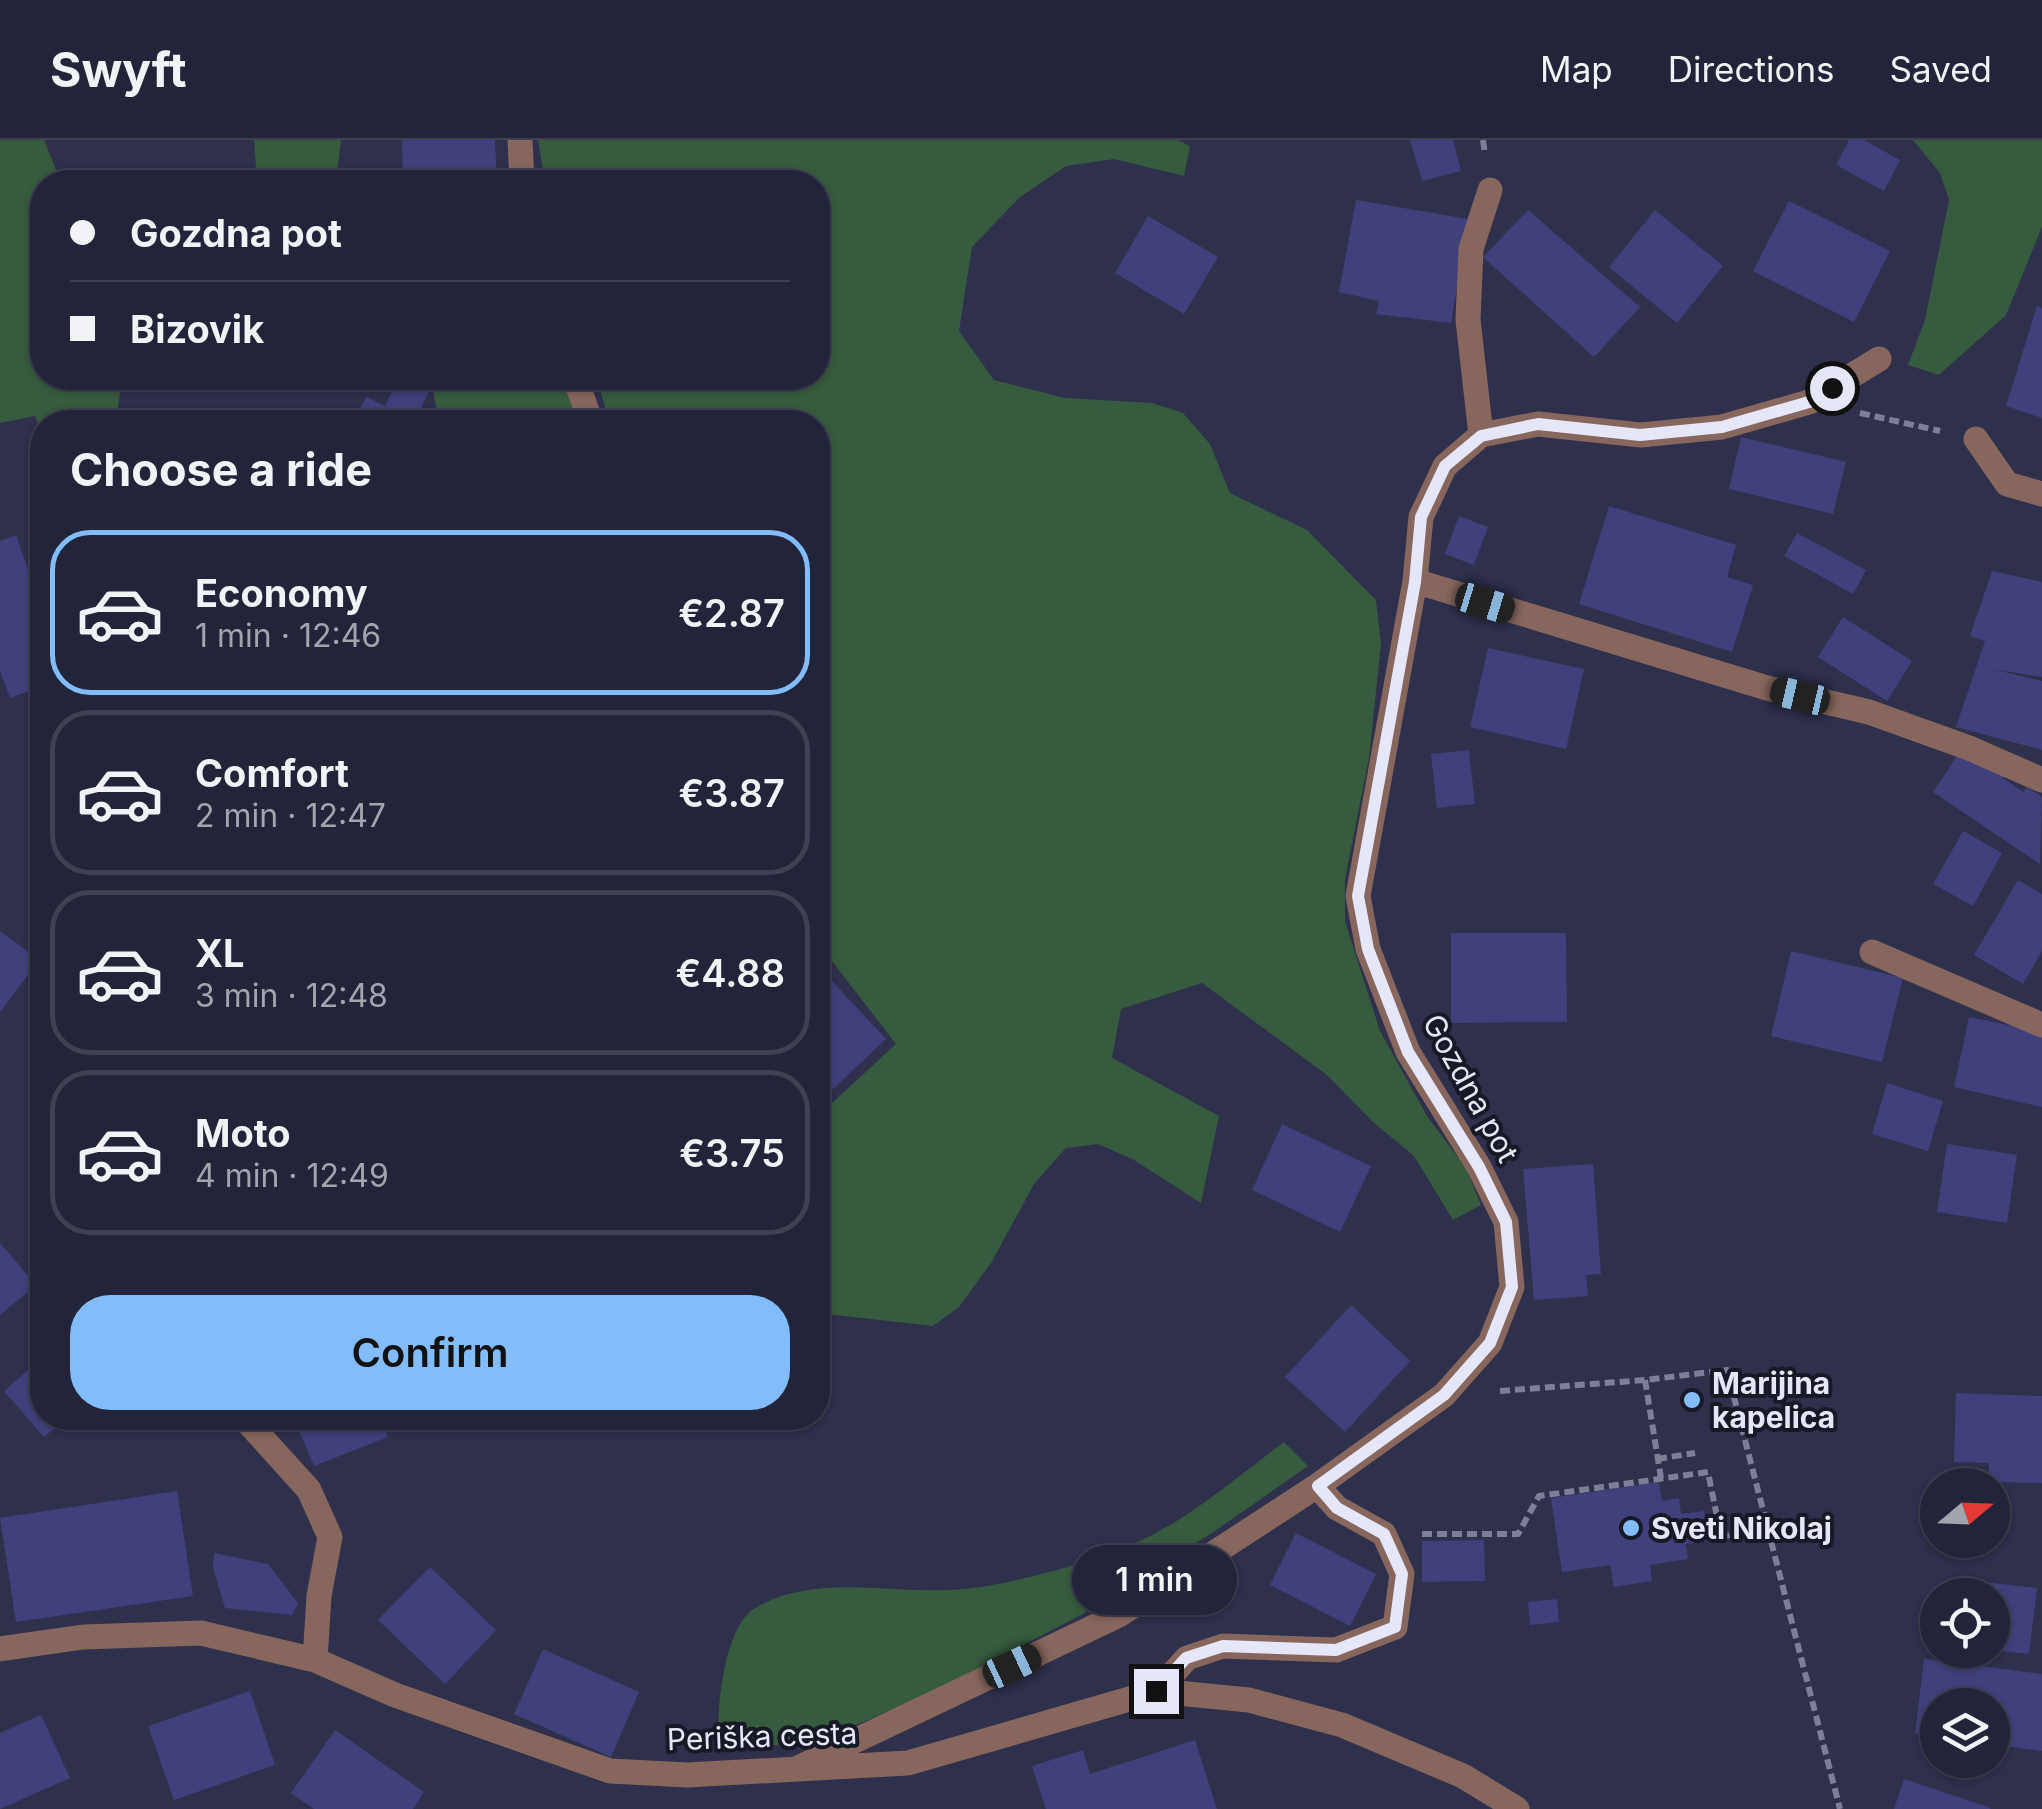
<!DOCTYPE html>
<html lang="en">
<head>
<meta charset="utf-8">
<style>
	body { margin:0; font-family:Inter,sans-serif; background:#2e3044; color:#f1f3f6; height:100vh; display:flex; flex-direction:column; font-size:38px; white-space:nowrap }
	* { box-sizing:border-box; margin:0 }
	p { font-size:32px; color:#a2a4ae }
	.icon { flex:none; width:55px; height:55px; fill:none; stroke:currentColor; stroke-width:2; stroke-linecap:round; stroke-linejoin:round }
	.map { position:relative; flex:1; overflow:hidden }
	.sheet { position:absolute; left:30px; top:270px; width:800px; height:1020px; display:flex; flex-direction:column; background:#222439; border-radius:40px; box-shadow:0 2px 8px #0004,0 0 0 2px #3f4153 }
	.sheet>* { flex:none }
	.top-card { position:absolute; left:30px; top:30px; width:800px; height:220px; border-radius:40px; box-shadow:0 2px 8px #0004,0 0 0 2px #3f4153; display:grid; align-content:center; height:220px; padding:0 40px; background:#222439 }
	.needle { width:65px; rotate:71deg }
	.controls { position:absolute; left:1920px; top:1328px; display:grid; gap:20px }
	.controls a { display:grid; place-items:center; width:90px; height:90px; border-radius:50%; background:#222439; box-shadow:0 2px 8px #0004,0 0 0 2px #3f4153; font-size:50px }
	.end { position:absolute; width:45px; height:45px; margin:-22px; border:12px solid #e5e7f9; background:#111; box-shadow:0 0 0 5px #111 }
	.from { border-radius:50% }
	.bubble { position:absolute; height:70px; border-radius:35px; background:#222439; box-shadow:0 2px 8px #0004,0 0 0 2px #3f4153; font-size:32px; font-weight:600; line-height:70px; text-align:center }
	.car { position:absolute; width:30px; height:60px; margin:-30px -15px; border-radius:12px; box-shadow:0 0 8px 2px #0007; background:linear-gradient(#222 24%,#8ab4d8 0 40%,#222 0 76%,#8ab4d8 0 86%,#222 0) }
	.top-card b { display:flex; align-items:center; gap:35px; height:95px; font-size:38px }
	.top-card b+b { border-top:2px solid #3f4153 }
	.top-card i { width:25px; height:25px; background:#f1f3f6 }
	ul { padding:0; list-style:none }
	li { display:flex; align-items:center; gap:30px; height:165px; margin:0 20px 15px; padding:0 20px; border:5px solid #3f4153; border-radius:40px }
	li div { flex:1 }
	li b { display:block; font-size:38px }
	li em { font-style:normal; font-weight:600 }
	li.selected { border-color:#82bcfa }
	li>.icon { width:90px; height:90px; stroke-width:1.5 }
	h2 { padding:0 40px; font-size:45px; line-height:120px }
	.action { display:flex; gap:20px; margin-top:auto; padding:20px 40px }
	.action a { flex:1; height:115px; border-radius:40px; background:#82bcfa; color:#111; font-size:40px; font-weight:600; line-height:115px; text-align:center }
	header { display:flex; align-items:center; gap:60px; box-sizing:border-box; height:140px; padding:0 50px; background:#222439; border-bottom:2px solid #3f4153 }
	header strong { font-size:48px }
	nav { display:flex; gap:55px; margin-inline-start:auto; font-size:35px }
	.map>svg:first-child { display:block }
	.green { fill:#375b3e }
	.building { fill:#40417c }
	.lines { fill:none; stroke-linecap:round; stroke-linejoin:round }
	.path { stroke:#7d7f97; stroke-width:6; stroke-dasharray:10 5; stroke-linecap:butt }
	.minor { stroke:#86665d; stroke-width:25 }
	.route { stroke:#e5e7f9; stroke-width:12 }
	.poi-dot { fill:#82bcfa; stroke:#181926; stroke-width:4 }
	.labels { text-anchor:middle; dominant-baseline:central; stroke-width:8; stroke-linejoin:round; paint-order:stroke }
	.street-label { font-size:30px; fill:#e5e7f9; stroke:#181926 }
	.poi-label { font-size:30px; font-weight:bold; fill:#e5e7f9; stroke:#181926; text-anchor:start }
</style>
</head>
<body>
<header>
<strong>Swyft</strong>
<nav><a>Map</a><a>Directions</a><a>Saved</a></nav>
</header>
<div class="map">
<svg width="2042" height="1669" viewBox="0 0 2042 1669">
	<rect width="100%" height="100%" fill="#2e304c"/>
	<path class="green" d="M0,0H44L61,42H42V238H122L116,282H42V294L35,276L0,283Z
		M254,0H341L336,42H244L256,27Z
		M538,0H1178L1190,6L1184,36L1114,19L1066,26L1020,57L972,107L959,191L994,240L1065,258L1152,263L1183,273L1210,304L1230,353L1307,390L1376,460L1381,504L1369,618L1345,739V781L1380,891L1427,976L1466,1028L1481,1065L1453,1080L1414,1016L1373,982L1327,935L1202,843L1121,869L1112,918L1219,976L1201,1063L1134,1020L1098,1004L1066,1008L1034,1044L991,1123L959,1167L933,1186L818,1173V976L896,904L818,803V282H610L596,238H818V42H545Z
		M1913,0H2042V87L2006,175L1939,235L1908,225L1925,180L1949,60L1940,33Z
		M439,238H570L585,282H439L433,251Z
		M1284,1302L1308,1326L1215,1391L1081,1475L939,1549L817,1602L765,1606L735,1603L719,1588C717,1558 727,1484 755,1468C818,1431 895,1456 964,1449C1008,1445 1085,1424 1126,1407C1184,1384 1234,1339 1284,1302Z"/>
	<path class="building" d="M402,0H495L497,42H403Z
		M1410,0H1453L1461,31L1422,41Z
		M1849,0H1864L1900,20L1884,51L1836,25Z
		M1356,60L1468,79L1451,183L1376,174L1379,161L1339,152Z
		M1789,61L1890,111L1854,182L1753,131Z
		M1528,70L1640,167L1594,217L1483,117Z
		M1655,70L1723,126L1677,183L1609,127Z
		M1148,76L1218,117L1184,174L1115,133Z
		M2037,166L2042,168V278L2006,266Z
		M399,238H436L416,278L403,270L397,282H353L366,257L385,266Z
		M1741,297L1846,322L1833,374L1729,349Z
		M1609,366L1736,405L1727,437L1753,445L1732,512L1579,464Z
		M1459,376L1488,387L1474,425L1445,414Z
		M1797,393L1866,430L1853,454L1784,416Z
		M16,395L42,469V546L10,558L0,531V401Z
		M1992,431L2042,442V537L1992,529L2042,541V610L1956,587L1985,501L1970,496Z
		M1843,477L1912,521L1887,561L1818,517Z
		M1488,508L1584,529L1566,609L1470,587Z
		M1469,610L1475,664L1437,668L1431,614Z
		M1961,610L2006,633L2003,638L2023,652L2027,647L2042,657L2040,724L1933,652Z
		M1963,691L2002,713L1973,766L1933,744Z
		M2018,740L2042,754V811L2023,844L1974,815Z
		M0,791L39,820L0,872Z
		M1451,793H1566L1567,882L1451,883Z
		M1791,811L1903,838L1882,922L1771,896Z
		M818,826L886,899L818,963Z
		M1969,877L2042,892V967L1954,947Z
		M1887,943L1943,961L1928,1011L1872,994Z
		M1282,984L1371,1026L1340,1092L1252,1050Z
		M1947,1004L2017,1015L2007,1083L1937,1072Z
		M1593,1024L1601,1134L1586,1135L1588,1156L1534,1160L1523,1029Z
		M0,1103L36,1145L0,1175Z
		M1351,1165L1410,1221L1345,1292L1285,1237Z
		M42,1218V1278H67L44,1297L4,1251Z
		M1956,1253L2042,1256V1343L1989,1342V1323L1954,1322Z
		M277,1278H381L388,1297L314,1326L294,1278L280,1284Z
		M1659,1342L1662,1361L1679,1358L1681,1374L1704,1371L1708,1401L1686,1404L1688,1419L1650,1425L1652,1441L1614,1447L1610,1425L1562,1432L1551,1358Z
		M177,1351L193,1456L16,1482L0,1378Z
		M1296,1393L1376,1434L1350,1486L1270,1445Z
		M1484,1400L1485,1441L1422,1442V1401Z
		M214,1413L268,1424L298,1463L292,1475L225,1468L213,1428Z
		M430,1427L496,1490L445,1544L378,1480Z
		M1966,1440L2037,1448L2029,1514L1992,1510V1455H1964Z
		M1557,1459L1559,1482L1530,1485L1528,1462Z
		M543,1509L639,1552L611,1617L514,1574Z
		M1924,1519L2042,1534V1611L1992,1604V1565H1938V1597L1915,1594Z
		M250,1551L275,1625L174,1660L148,1586Z
		M41,1575L70,1638L0,1669V1593Z
		M335,1590L424,1652L413,1669H314L291,1653Z
		M1195,1600L1217,1669H1046L1032,1626L1083,1610L1090,1634Z
		M1904,1639L1991,1668L1990,1669H1894Z"/>
	<g class="lines">
		<path class="path" d="M1483,0L1485,14
			M1860,273L1940,291
			M1645,1240L1661,1338
			M1500,1251L1645,1240L1727,1230L1840,1669
			M1657,1319L1695,1313
			M1422,1394H1518L1539,1356L1708,1332L1721,1397L1767,1387"/>
		<path class="minor" d="M520,0L522,42
			M575,238L591,282
			M1481,295L1468,180L1471,109L1490,50
			M1976,299L2007,344L2042,354
			M1415,441L1767,548L1869,572L1969,608L2042,640
			M1872,812L2042,885
			M244,1278L309,1350L330,1397L319,1456L315,1520
			M0,1509L83,1497L201,1493L315,1520L395,1555L610,1631L687,1635L908,1623L1157,1551L1249,1560L1342,1585L1463,1636L1517,1669
			M1157,1551L1187,1518L1223,1506L1336,1510L1395,1487L1402,1434L1384,1394L1337,1368L1317,1346
			M800,1627L1119,1475L1317,1346L1444,1255L1490,1203L1512,1147L1506,1082L1479,1027L1408,912L1368,809L1358,756L1415,441L1421,377L1445,326L1481,295L1538,284L1641,295L1722,287L1809,262L1879,219"/>
	</g>
	<g class="lines">
		<path class="route" d="M1156,1551L1186,1518L1223,1506L1336,1510L1395,1487L1402,1434L1384,1394L1337,1368L1318,1346L1444,1255L1490,1203L1512,1147L1506,1082L1479,1027L1408,912L1368,809L1358,756L1415,442L1421,377L1445,326L1481,296L1538,284L1640,295L1722,287L1809,262L1832,248"/>
	</g>
	<g class="poi-dot">
		<circle cx="1692" cy="1260" r="10"/>
		<circle cx="1631" cy="1388" r="10"/>
	</g>
	<g class="labels">
		<g class="street-label">
			<text transform="translate(1471 948) rotate(61)">Gozdna pot</text>
			<text transform="translate(762 1596) rotate(-2)">Periška cesta</text>
		</g>
		<g class="poi-label">
			<text x="1712" y="1243">Marijina<tspan x="1712" dy="34">kapelica</tspan></text>
			<text x="1651" y="1388">Sveti Nikolaj</text>
		</g>
	</g>
</svg>
<div class="controls">
<a><svg class="needle" viewBox="-14 -14 28 28"><path d="M0-13l5 13h-10z" fill="#e53935"/><path d="M0 13l5-13h-10z" fill="#a2a4ae"/></svg></a>
<a><svg class="icon" aria-label="locate" viewBox="0 0 24 24"><circle cx="12" cy="12" r="6"/><path d="M12 2v4M12 18v4M2 12h4M18 12h4"/></svg></a>
<a><svg class="icon" aria-label="layers" viewBox="0 0 24 24"><path d="M12 4l9 5-9 5-9-5zM3 14l9 5 9-5"/></svg></a>
</div>
<i class="end from" style="left:1832px;top:248px"></i>
<i class="end" style="left:1156px;top:1551px"></i>
<div class="bubble" style="left:1072px;top:1405px;width:165px">1 min</div>
<i class="car" style="left:1485px;top:463px;rotate:107deg"></i>
<i class="car" style="left:1800px;top:556px;rotate:283deg"></i>
<i class="car" style="left:1012px;top:1526px;rotate:65deg"></i>
<div class="top-card">
<b><i class="from"></i>Gozdna pot</b>
<b><i></i>Bizovik</b>
</div>
<section class="sheet">
<h2>Choose a ride</h2>
<ul>
<li class="selected"><svg class="icon" aria-label="car" viewBox="0 0 24 24"><path d="M5 17H2v-5l4-1 3-4h7l3 4 3 1v5h-3M9 17h6M6 11h13"/><circle cx="7" cy="17" r="2"/><circle cx="17" cy="17" r="2"/></svg><div><b>Economy</b><p>1 min · 12:46</p></div><em>€2.87</em></li>
<li><svg class="icon" aria-label="car" viewBox="0 0 24 24"><path d="M5 17H2v-5l4-1 3-4h7l3 4 3 1v5h-3M9 17h6M6 11h13"/><circle cx="7" cy="17" r="2"/><circle cx="17" cy="17" r="2"/></svg><div><b>Comfort</b><p>2 min · 12:47</p></div><em>€3.87</em></li>
<li><svg class="icon" aria-label="car" viewBox="0 0 24 24"><path d="M5 17H2v-5l4-1 3-4h7l3 4 3 1v5h-3M9 17h6M6 11h13"/><circle cx="7" cy="17" r="2"/><circle cx="17" cy="17" r="2"/></svg><div><b>XL</b><p>3 min · 12:48</p></div><em>€4.88</em></li>
<li><svg class="icon" aria-label="car" viewBox="0 0 24 24"><path d="M5 17H2v-5l4-1 3-4h7l3 4 3 1v5h-3M9 17h6M6 11h13"/><circle cx="7" cy="17" r="2"/><circle cx="17" cy="17" r="2"/></svg><div><b>Moto</b><p>4 min · 12:49</p></div><em>€3.75</em></li>
</ul>
<div class="action"><a>Confirm</a></div>
</section>
</div>
</body>
</html>
